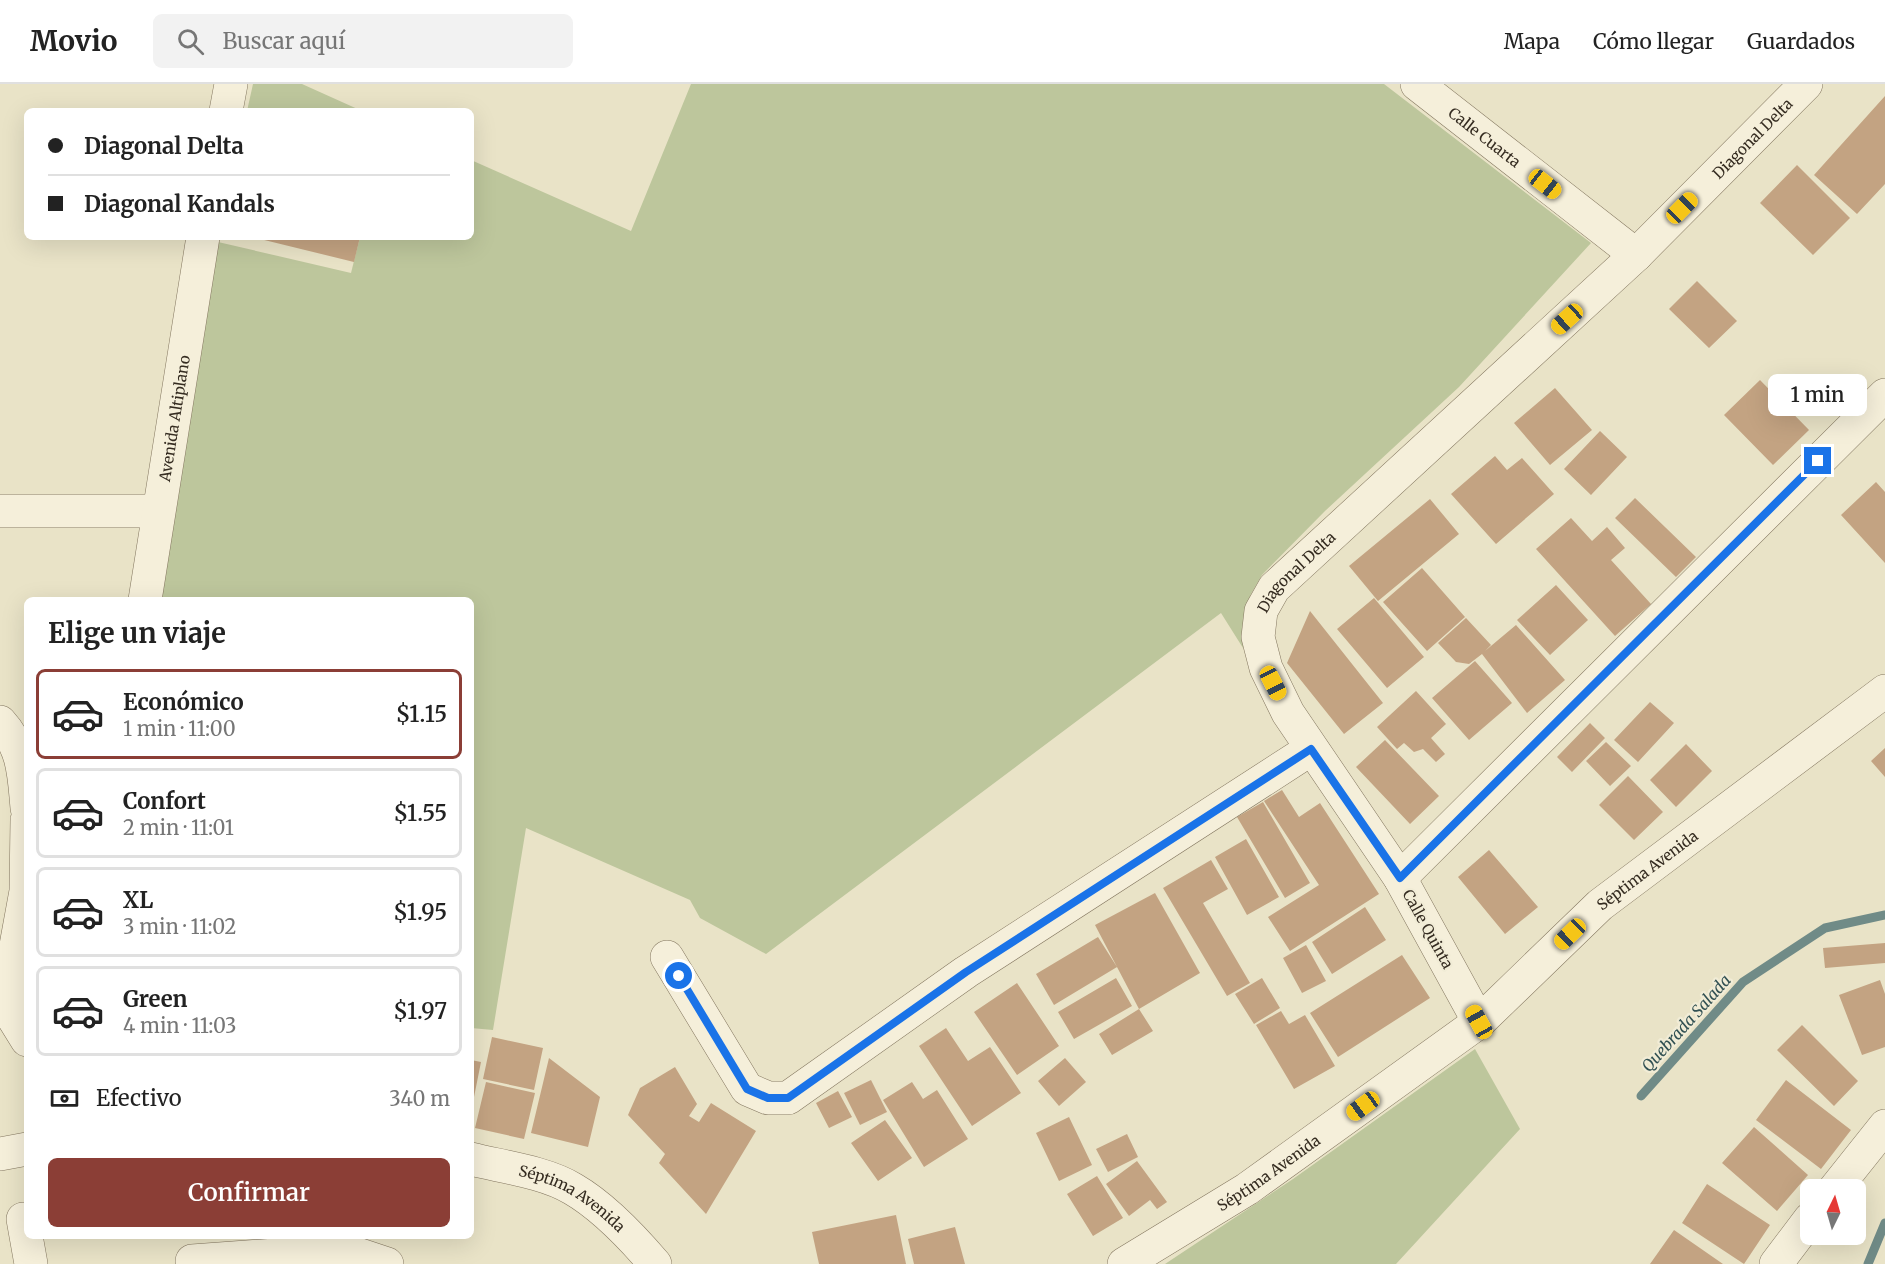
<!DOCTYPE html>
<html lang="es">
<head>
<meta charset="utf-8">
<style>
	body { margin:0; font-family:Merriweather,serif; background:#f2f2f2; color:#222; height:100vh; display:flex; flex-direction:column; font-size:22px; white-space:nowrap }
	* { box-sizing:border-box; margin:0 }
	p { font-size:20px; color:#767676 }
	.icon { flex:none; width:33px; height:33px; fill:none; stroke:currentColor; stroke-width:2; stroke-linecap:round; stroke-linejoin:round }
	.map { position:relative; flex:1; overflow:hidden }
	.details { position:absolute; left:24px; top:513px; width:450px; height:642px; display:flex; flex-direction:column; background:#fff; border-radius:9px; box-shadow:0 6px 24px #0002 }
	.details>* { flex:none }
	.guide { position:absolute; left:24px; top:24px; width:450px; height:132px; border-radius:9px; box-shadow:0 6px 24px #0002; display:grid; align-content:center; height:132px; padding:0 24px; background:#fff }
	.needle { width:39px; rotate:5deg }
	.fabs { position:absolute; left:1800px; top:1095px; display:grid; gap:12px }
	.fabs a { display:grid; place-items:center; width:66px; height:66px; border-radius:9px; background:#fff; box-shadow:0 6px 24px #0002; font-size:30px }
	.end { position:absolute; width:27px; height:27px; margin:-14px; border:8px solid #1a73e8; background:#fff; box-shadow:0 0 0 3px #fff }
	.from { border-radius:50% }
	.bubble { position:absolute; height:42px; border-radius:9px; background:#fff; box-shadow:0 6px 24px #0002; font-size:20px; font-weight:600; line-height:42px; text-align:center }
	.car { position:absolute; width:18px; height:36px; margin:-18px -9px; border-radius:8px; box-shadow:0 0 4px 2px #0007; background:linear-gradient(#f5c518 24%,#345 0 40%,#f5c518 0 76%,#345 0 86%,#f5c518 0) }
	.guide b { display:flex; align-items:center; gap:21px; height:57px; font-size:22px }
	.guide b+b { border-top:2px solid #e0e0e0 }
	.guide i { width:15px; height:15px; background:#222 }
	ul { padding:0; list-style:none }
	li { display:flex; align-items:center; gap:18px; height:90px; margin:0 12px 9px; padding:0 12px; border:3px solid #e0e0e0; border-radius:9px }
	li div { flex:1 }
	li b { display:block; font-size:22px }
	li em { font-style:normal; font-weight:600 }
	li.active { border-color:#8b3e36 }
	li>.icon { width:54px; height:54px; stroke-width:1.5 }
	h2 { padding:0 24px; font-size:27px; line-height:72px }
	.pay { display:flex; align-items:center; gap:15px; height:66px; padding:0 24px; font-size:22px }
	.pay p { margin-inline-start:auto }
	.button { display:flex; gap:12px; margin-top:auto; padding:12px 24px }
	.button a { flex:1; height:69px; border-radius:9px; background:#8b3e36; color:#fff; font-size:24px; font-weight:600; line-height:69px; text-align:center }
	header { display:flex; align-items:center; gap:36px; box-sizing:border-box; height:84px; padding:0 30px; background:#fff; border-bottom:2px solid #e0e0e0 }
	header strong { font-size:28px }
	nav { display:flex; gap:33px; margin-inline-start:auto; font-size:21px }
	.search { width:420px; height:54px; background:#f2f2f2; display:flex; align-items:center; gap:15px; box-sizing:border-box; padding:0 21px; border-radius:9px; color:#767676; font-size:22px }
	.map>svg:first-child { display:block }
	.green { fill:#bdc69c }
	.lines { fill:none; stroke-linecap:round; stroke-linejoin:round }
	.stream { stroke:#708b87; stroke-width:9 }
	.building { fill:#c3a382 }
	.minor-casing { stroke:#83765f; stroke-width:34 }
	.minor { stroke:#f5efda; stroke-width:33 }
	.route { stroke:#1a73e8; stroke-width:8 }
	.labels { text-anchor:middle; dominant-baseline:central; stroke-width:4.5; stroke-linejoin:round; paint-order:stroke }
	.street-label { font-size:15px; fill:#352c21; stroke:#f1ecd6 }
	.water-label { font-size:16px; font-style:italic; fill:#325153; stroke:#f1ecd6 }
</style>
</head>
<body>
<header>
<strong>Movio</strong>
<div class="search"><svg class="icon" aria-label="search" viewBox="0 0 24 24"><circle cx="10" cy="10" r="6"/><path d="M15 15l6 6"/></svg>Buscar aquí</div>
<nav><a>Mapa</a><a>Cómo llegar</a><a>Guardados</a></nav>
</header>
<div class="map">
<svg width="1885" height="1180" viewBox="0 0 1885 1180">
	<rect width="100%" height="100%" fill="#e9e3c7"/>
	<path class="green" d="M253,0H302L362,27H247Z
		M691,0H1384L1591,159L1459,303L1325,427L1262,491L1251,510L1245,527L1242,546L1243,564L1221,529L766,870L700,834L690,816L526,744L493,946L471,944V516H159L218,158L351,189L360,153H471V76L631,147Z
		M1475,965L1520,1045L1396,1180H1165L1293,1095Z"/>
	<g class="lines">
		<path class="stream" d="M1641,1012L1743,898L1825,844L1885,831
			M1868,1180L1885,1139"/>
	</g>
	<path class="building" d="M1885,12V100L1857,130L1814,91Z
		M1797,81L1850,134L1813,171L1760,119Z
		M252,153H360L354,178Z
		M1697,197L1737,237L1709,264L1669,225Z
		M1760,296L1809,346L1773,381L1724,331Z
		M1555,304L1592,346L1550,381L1514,339Z
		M1600,347L1627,373L1591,411L1564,385Z
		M1495,372L1507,386L1522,374L1554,410L1496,460L1451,410Z
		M1876,398L1885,408V479L1841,431Z
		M1635,414L1696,473L1676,493L1615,434Z
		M1430,415L1459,450L1378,517L1349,482Z
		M1571,434L1592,457L1607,443L1625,464L1611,476L1651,520L1615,552L1536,465Z
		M1422,484L1465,533L1427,567L1383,518Z
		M1556,501L1588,536L1550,571L1517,536Z
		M1374,514L1424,573L1387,604L1337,545Z
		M1310,527L1383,619L1344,650L1287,579Z
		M1466,534L1491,561L1485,567L1516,541L1565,596L1527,629L1482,570L1469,580L1456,578L1438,559Z
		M1475,577L1512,619L1469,656L1432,614Z
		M1416,607L1446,640L1431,654L1445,670L1436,678L1423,665L1414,668L1404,659L1397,665L1377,643Z
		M1650,618L1674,639L1638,678L1614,656Z
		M1590,639L1605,654L1572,688L1557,673Z
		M1385,656L1439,712L1410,740L1356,683Z
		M1606,658L1631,682L1610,702L1586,677Z
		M1686,660L1712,687L1676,723L1650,696Z
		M1885,664V693L1871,677Z
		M1628,692L1663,728L1634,756L1599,721Z
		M1282,706L1299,733L1320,719L1379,810L1290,867L1268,833L1319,801L1264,717Z
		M1263,718L1310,799L1285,814L1237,733Z
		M1246,755L1279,813L1247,831L1215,773Z
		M1489,766L1538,823L1505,850L1458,793Z
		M1211,776L1228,805L1203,819L1250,899L1227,912L1163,804Z
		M1155,809L1200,889L1139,925L1095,841Z
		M1365,823L1386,856L1332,890L1312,858Z
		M1098,853L1117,883L1054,921L1036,890Z
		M1885,859V879L1825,884L1823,864Z
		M1306,861L1326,897L1302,909L1283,874Z
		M1402,871L1430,914L1338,973L1310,929Z
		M1116,894L1132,922L1074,955L1058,928Z
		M1262,894L1280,924L1254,940L1235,910Z
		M1880,896L1885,910V963L1862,971L1839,911Z
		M1017,899L1059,962L1017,991L974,928Z
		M1139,925L1153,947L1112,971L1099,950Z
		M1281,927L1289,940L1305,931L1335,982L1294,1005L1256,941Z
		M1802,941L1858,997L1834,1022L1777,966Z
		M946,944L968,977L990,963L1021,1009L972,1042L919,962Z
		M492,953L543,964L534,1006L483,995Z
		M549,974L600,1013L588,1063L531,1049Z
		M1065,974L1086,998L1059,1022L1038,997Z
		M471,976L481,978L472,1023H471Z
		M675,983L697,1020L689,1032L699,1038L711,1019L756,1047L706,1130L659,1079L665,1070L628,1031L640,1004Z
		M871,996L887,1028L860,1041L844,1009Z
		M1786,996L1851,1046L1821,1085L1756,1036Z
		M486,998L535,1009L524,1055L475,1044Z
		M912,998L923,1015L937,1006L968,1055L924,1083L883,1016Z
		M838,1007L852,1033L829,1044L816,1019Z
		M1069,1033L1092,1081L1059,1097L1036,1049Z
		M885,1036L912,1074L878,1097L851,1059Z
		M1754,1043L1808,1091L1777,1127L1722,1079Z
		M1127,1050L1138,1073L1108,1088L1096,1065Z
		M1137,1077L1167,1118L1157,1125L1150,1116L1129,1132L1106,1100Z
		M1097,1092L1123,1134L1093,1152L1067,1110Z
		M1707,1100L1770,1141L1744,1180L1682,1139Z
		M896,1131L906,1180H819L812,1148Z
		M955,1143L965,1180H914L908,1155Z
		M1674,1146L1723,1180H1650Z"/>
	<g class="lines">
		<defs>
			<g id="minor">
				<path id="s1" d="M1417,0L1636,171"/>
				<path d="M226,27L231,0"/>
				<path d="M0,427H158"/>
				<path id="s2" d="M145,516L203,153"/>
				<path d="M0,638C24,664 24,691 27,724"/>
				<path d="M27,736L26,807L13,878L11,919L14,935L27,956"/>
				<path d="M1400,794L1885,311"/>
				<path d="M667,873L747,1005L768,1014H788L966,888L1311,665"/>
				<path id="s3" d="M1479,938L1400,794L1288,629L1266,584L1258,553L1261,527L1274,504L1636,171L1806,0"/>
				<path d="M0,1070L27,1065"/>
				<path id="s4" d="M471,1075C503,1083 545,1088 573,1105C604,1123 632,1153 655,1180"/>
				<path d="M1834,1106L1885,1042"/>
				<path d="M23,1135L31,1180"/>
				<path d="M192,1177L345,1166L387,1180"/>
				<path id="s5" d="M1124,1180L1247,1105L1479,938L1600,821L1885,607"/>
				<path d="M1776,1180L1810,1135"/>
			</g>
		</defs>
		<use href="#minor" class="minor-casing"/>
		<use href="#minor" class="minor"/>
	</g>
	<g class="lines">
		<path class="route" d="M679,892L747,1005L768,1014H788L966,888L1311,665L1400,794L1818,377"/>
	</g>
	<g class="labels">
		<g class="street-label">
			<text stroke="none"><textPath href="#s1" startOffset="86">Calle Cuarta</textPath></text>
			<text stroke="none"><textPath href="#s3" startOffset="1155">Diagonal Delta</textPath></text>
			<text stroke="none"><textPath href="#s2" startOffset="184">Avenida Altiplano</textPath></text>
			<text stroke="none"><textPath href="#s3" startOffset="525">Diagonal Delta</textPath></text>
			<text stroke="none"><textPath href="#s5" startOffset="657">Séptima Avenida</textPath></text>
			<text transform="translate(1428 845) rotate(61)">Calle Quinta</text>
			<text stroke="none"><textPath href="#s5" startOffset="171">Séptima Avenida</textPath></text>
			<text stroke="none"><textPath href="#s4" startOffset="110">Séptima Avenida</textPath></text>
		</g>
		<g class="water-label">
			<text transform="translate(1686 939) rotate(-48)">Quebrada Salada</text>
		</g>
	</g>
</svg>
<div class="fabs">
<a><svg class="needle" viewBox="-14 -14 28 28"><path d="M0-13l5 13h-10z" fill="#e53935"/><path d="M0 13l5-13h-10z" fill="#767676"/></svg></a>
</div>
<i class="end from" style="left:679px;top:892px"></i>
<i class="end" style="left:1818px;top:377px"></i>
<div class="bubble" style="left:1768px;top:290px;width:99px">1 min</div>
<i class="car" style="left:1545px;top:100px;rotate:128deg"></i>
<i class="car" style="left:1682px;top:124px;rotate:45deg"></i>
<i class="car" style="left:1567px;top:235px;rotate:228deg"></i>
<i class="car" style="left:1273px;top:599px;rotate:153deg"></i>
<i class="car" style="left:1570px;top:850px;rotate:226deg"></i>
<i class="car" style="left:1479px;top:938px;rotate:331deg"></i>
<i class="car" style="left:1363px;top:1022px;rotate:234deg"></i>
<div class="guide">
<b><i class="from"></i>Diagonal Delta</b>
<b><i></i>Diagonal Kandals</b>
</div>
<section class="details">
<h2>Elige un viaje</h2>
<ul>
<li class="active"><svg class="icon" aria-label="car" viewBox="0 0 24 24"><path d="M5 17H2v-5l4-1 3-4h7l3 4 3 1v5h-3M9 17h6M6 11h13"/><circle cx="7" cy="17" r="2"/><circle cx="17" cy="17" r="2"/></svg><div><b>Económico</b><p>1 min · 11:00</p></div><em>$1.15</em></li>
<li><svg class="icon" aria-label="car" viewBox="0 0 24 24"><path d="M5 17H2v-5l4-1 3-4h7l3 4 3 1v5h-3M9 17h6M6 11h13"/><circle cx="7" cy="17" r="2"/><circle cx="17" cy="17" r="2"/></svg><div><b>Confort</b><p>2 min · 11:01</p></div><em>$1.55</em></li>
<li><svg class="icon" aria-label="car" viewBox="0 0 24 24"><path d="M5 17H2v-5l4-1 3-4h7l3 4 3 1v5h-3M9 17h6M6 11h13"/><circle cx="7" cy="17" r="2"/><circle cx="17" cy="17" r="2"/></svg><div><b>XL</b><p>3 min · 11:02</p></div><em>$1.95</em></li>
<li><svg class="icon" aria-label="car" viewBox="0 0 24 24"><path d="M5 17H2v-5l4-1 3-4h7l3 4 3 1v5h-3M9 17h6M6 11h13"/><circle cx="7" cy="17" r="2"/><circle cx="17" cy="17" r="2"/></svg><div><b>Green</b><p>4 min · 11:03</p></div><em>$1.97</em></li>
</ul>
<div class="pay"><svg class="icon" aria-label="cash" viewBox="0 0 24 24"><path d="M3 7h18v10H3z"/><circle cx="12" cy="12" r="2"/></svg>Efectivo<p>340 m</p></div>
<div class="button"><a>Confirmar</a></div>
</section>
</div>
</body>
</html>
